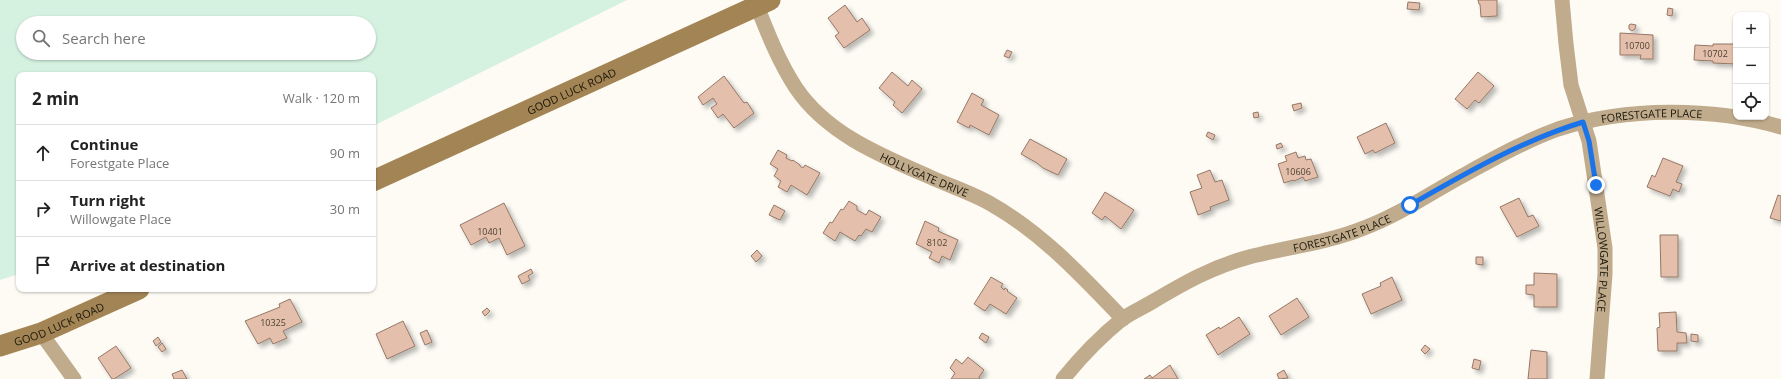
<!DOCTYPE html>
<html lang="en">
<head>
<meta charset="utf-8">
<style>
  body { margin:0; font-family:"Open Sans",sans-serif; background:#f6f6f6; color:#222 }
  .controls { position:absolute; right:12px; top:12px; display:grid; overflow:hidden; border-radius:8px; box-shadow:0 1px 3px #0004 }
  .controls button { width:36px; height:36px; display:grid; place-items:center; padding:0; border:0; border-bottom:1px solid #e0e0e0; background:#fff; color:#222; font:20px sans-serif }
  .stop { position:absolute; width:12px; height:12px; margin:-9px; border:3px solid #1a73e8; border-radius:50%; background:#fff }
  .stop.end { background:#1a73e8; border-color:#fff; box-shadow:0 1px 4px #0008 }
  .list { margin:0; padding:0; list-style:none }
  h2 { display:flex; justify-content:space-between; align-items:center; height:52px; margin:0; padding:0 16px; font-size:17px }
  h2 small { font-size:13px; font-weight:400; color:#767676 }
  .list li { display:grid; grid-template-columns:26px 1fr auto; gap:12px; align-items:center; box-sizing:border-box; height:56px; padding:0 16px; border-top:1px solid #e0e0e0 }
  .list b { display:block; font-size:15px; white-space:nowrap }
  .list p { margin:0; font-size:13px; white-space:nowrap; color:#767676 }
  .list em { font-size:13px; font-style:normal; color:#767676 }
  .icon { flex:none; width:22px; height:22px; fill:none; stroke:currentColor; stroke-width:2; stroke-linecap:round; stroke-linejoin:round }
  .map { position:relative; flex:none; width:1781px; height:379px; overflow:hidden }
  .search { position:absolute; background:#fff; box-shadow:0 1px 3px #0004; left:16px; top:16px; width:360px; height:44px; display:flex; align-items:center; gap:10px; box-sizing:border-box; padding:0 14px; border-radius:22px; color:#767676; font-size:15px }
  .panel { position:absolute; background:#fff; box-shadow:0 1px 3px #0004; left:16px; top:72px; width:360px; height:220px; border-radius:8px }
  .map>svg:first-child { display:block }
  .green { fill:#d5f2e1; fill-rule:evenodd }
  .building { fill:#e4c0ac; stroke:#957766; filter:url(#shadow) }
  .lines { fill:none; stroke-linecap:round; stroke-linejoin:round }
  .street { stroke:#c0ab8c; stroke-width:15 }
  .secondary { stroke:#a28455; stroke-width:21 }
  .route { stroke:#1a73e8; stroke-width:5 }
  .labels { text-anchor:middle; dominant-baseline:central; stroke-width:3.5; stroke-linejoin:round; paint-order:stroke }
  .number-label { font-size:9px; fill:#4e4133 }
  .street-label { font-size:11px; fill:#1c170b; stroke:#fff }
</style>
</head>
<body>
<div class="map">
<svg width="1781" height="379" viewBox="0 0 1781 379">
  <defs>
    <filter id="shadow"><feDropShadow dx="3.5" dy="3.5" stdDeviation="2" flood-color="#0004"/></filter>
  </defs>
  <rect width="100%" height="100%" fill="#fdfbf4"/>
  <path class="green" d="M0,0H627L373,126V75H19V274L0,280ZM23,23H369V53H23Z"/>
  <path class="building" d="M1478,0H1497V16L1481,17L1480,4H1479Z
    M1408,2L1420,3L1419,10L1407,9Z
    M845,5L857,22L862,18L870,30L844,48L835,36L839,33L828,18Z
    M1668,8L1673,9L1672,16L1667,15Z
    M1631,24L1636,25L1635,29L1632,31L1629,29V25Z
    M1620,33L1653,35V59H1640L1641,55H1620Z
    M1713,44H1736V64L1713,63V61L1694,60L1695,45L1713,46Z
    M1007,50L1012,52L1009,58L1004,56Z
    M892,72L908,86L912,80L922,89L902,113L893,105L895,102L879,88Z
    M1478,72L1494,86L1479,103L1475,100L1467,109L1455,99Z
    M724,76L744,103L747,102L754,113L734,128L723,114L718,118L711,108L717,104L713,98L703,105L698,97Z
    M972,93L984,100L981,105L999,115L989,135L970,125L969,128L957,122Z
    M1301,103L1302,108L1294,111L1292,105Z
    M1258,112L1259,117L1254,118L1253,113Z
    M1386,123L1395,143L1375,153L1373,150L1365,154L1357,137Z
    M1208,132L1215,135L1213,140L1206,136Z
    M1030,139L1067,159L1058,175L1043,168L1037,163L1021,154Z
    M1281,143L1283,147L1277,149L1276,145Z
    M778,150L787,155L786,158L792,161L793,160L800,165V166L803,168L805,165L820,173L807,195L791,185L787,192L778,187L781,181L774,176L778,169L770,164Z
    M1296,152L1298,158L1305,156L1306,160L1311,159L1318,177L1305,181L1303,177L1294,181L1293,180L1284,183L1278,164L1287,161L1285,156Z
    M1663,158L1683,166L1676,182L1682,184L1679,192L1673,189L1670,196L1647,187L1652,175L1655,177Z
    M1210,170L1215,182L1222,180L1229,200L1210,207L1211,210L1198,215L1190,192L1202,188L1197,175Z
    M1105,192L1134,210L1121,229L1105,216L1102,220L1092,213Z
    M1778,195L1781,196V221L1770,218Z
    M1519,198L1528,217L1533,215L1539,226L1517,237L1500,207Z
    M849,201L857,206V210L866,215L869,210L881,217L872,232L866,229L861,236L859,235L855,241L840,232L835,241L823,233L830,222L832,223L841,209L843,210Z
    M504,203L525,246L507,255L499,238L489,243L486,237L471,245L460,225Z
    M774,205L785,211L780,220L769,215Z
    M925,221L939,228L938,231L958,240L950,260L942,256L939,263L929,258L932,252L916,244Z
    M1660,235H1678V277H1661Z
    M757,250L762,256L756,262L751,256Z
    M1476,257H1483V265L1476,264Z
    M531,269L533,273L528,276L530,280L522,284L518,276Z
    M1534,273L1557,274V307H1534V295L1526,294V285H1534Z
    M991,277L1003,284L1001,287L1004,290L1005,288L1008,290L1007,291L1017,298L1006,314L990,304L985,311L974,304Z
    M1392,277L1402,300L1371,314L1362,294L1381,286L1380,283Z
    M1297,298L1309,317L1281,335L1269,316Z
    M290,299L302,322L283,331L287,338L273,344L270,338L258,344L245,321L280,307L279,304Z
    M487,308L490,311L485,316L482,312Z
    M1676,312L1677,332L1686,333L1687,343H1677V351H1658L1657,328L1660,327L1659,313Z
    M1239,317L1250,334L1218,355L1206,335L1219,327L1220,329Z
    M403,321L415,346L387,359L376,334Z
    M427,330L432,342L425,345L420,333Z
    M982,333L989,337L986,343L979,338Z
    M1691,334L1698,335V342L1691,341Z
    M158,337L161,342L156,346L153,341Z
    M162,343L166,349L162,352L158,347Z
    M1425,345L1430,349L1425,354L1421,350Z
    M116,346L131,368L114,379H112L98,358Z
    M1531,350L1547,352V379H1528Z
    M968,357L984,370L979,377L980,379H951L955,373L950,368L956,359L962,364Z
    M1474,359L1481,361L1479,370L1472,368Z
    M1170,365L1178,379H1144L1150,375L1152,378Z
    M182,370L187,379H174L172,374Z
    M1284,370L1288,378L1279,379L1277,374Z"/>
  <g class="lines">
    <g class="street">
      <path id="s1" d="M1562,0L1566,44L1571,85L1589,141L1605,248V274L1597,379"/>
      <path id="s2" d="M757,6C768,34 779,62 796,88C827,134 882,156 930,177C950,186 972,193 991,204C1042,233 1082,276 1123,319"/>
      <path d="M41,333L74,379"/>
      <path id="s3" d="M1063,379C1080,358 1100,337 1121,320C1130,313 1142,308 1152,302C1184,283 1212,267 1249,257C1287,247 1327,243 1364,228C1399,215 1429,194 1462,176C1493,159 1525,141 1558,129C1626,107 1712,107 1781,127"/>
    </g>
    <g class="secondary">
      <path id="s4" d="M373,181L770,0"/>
      <path id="s5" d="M0,346L41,333L139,289"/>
    </g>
  </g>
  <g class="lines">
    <path class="route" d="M1410,205C1466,173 1521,141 1583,122L1589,141L1596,185"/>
  </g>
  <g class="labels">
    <g class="number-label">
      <text x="1637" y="45">10700</text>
      <text x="1715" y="53">10702</text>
      <text x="1298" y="171">10606</text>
      <text x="490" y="231">10401</text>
      <text x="937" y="242">8102</text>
      <text x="273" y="322">10325</text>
    </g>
    <g class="street-label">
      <text stroke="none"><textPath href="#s4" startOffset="218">GOOD LUCK ROAD</textPath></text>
      <text stroke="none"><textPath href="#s3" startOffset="658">FORESTGATE PLACE</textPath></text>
      <text stroke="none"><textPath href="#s2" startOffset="248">HOLLYGATE DRIVE</textPath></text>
      <text stroke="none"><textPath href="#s3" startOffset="322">FORESTGATE PLACE</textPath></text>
      <text stroke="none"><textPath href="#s1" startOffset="264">WILLOWGATE PLACE</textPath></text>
      <text stroke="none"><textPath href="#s5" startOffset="63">GOOD LUCK ROAD</textPath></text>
    </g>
  </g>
</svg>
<div class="controls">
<button>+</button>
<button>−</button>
<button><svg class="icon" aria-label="locate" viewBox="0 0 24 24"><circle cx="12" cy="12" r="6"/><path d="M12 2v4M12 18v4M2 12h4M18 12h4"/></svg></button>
</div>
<div class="stop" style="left:1410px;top:205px"></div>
<div class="stop end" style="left:1596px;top:185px"></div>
<div class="search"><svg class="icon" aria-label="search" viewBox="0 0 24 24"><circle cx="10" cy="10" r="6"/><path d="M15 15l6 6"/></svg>Search here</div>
<section class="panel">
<h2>2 min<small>Walk · 120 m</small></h2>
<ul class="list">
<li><svg class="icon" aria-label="ahead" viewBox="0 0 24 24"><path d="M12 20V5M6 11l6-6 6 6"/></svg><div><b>Continue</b><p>Forestgate Place</p></div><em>90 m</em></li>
<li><svg class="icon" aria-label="right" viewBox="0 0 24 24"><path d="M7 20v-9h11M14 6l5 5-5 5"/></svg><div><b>Turn right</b><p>Willowgate Place</p></div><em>30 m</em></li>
<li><svg class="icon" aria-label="arrive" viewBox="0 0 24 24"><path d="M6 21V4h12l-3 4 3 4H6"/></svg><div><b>Arrive at destination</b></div></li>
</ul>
</section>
</div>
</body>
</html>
